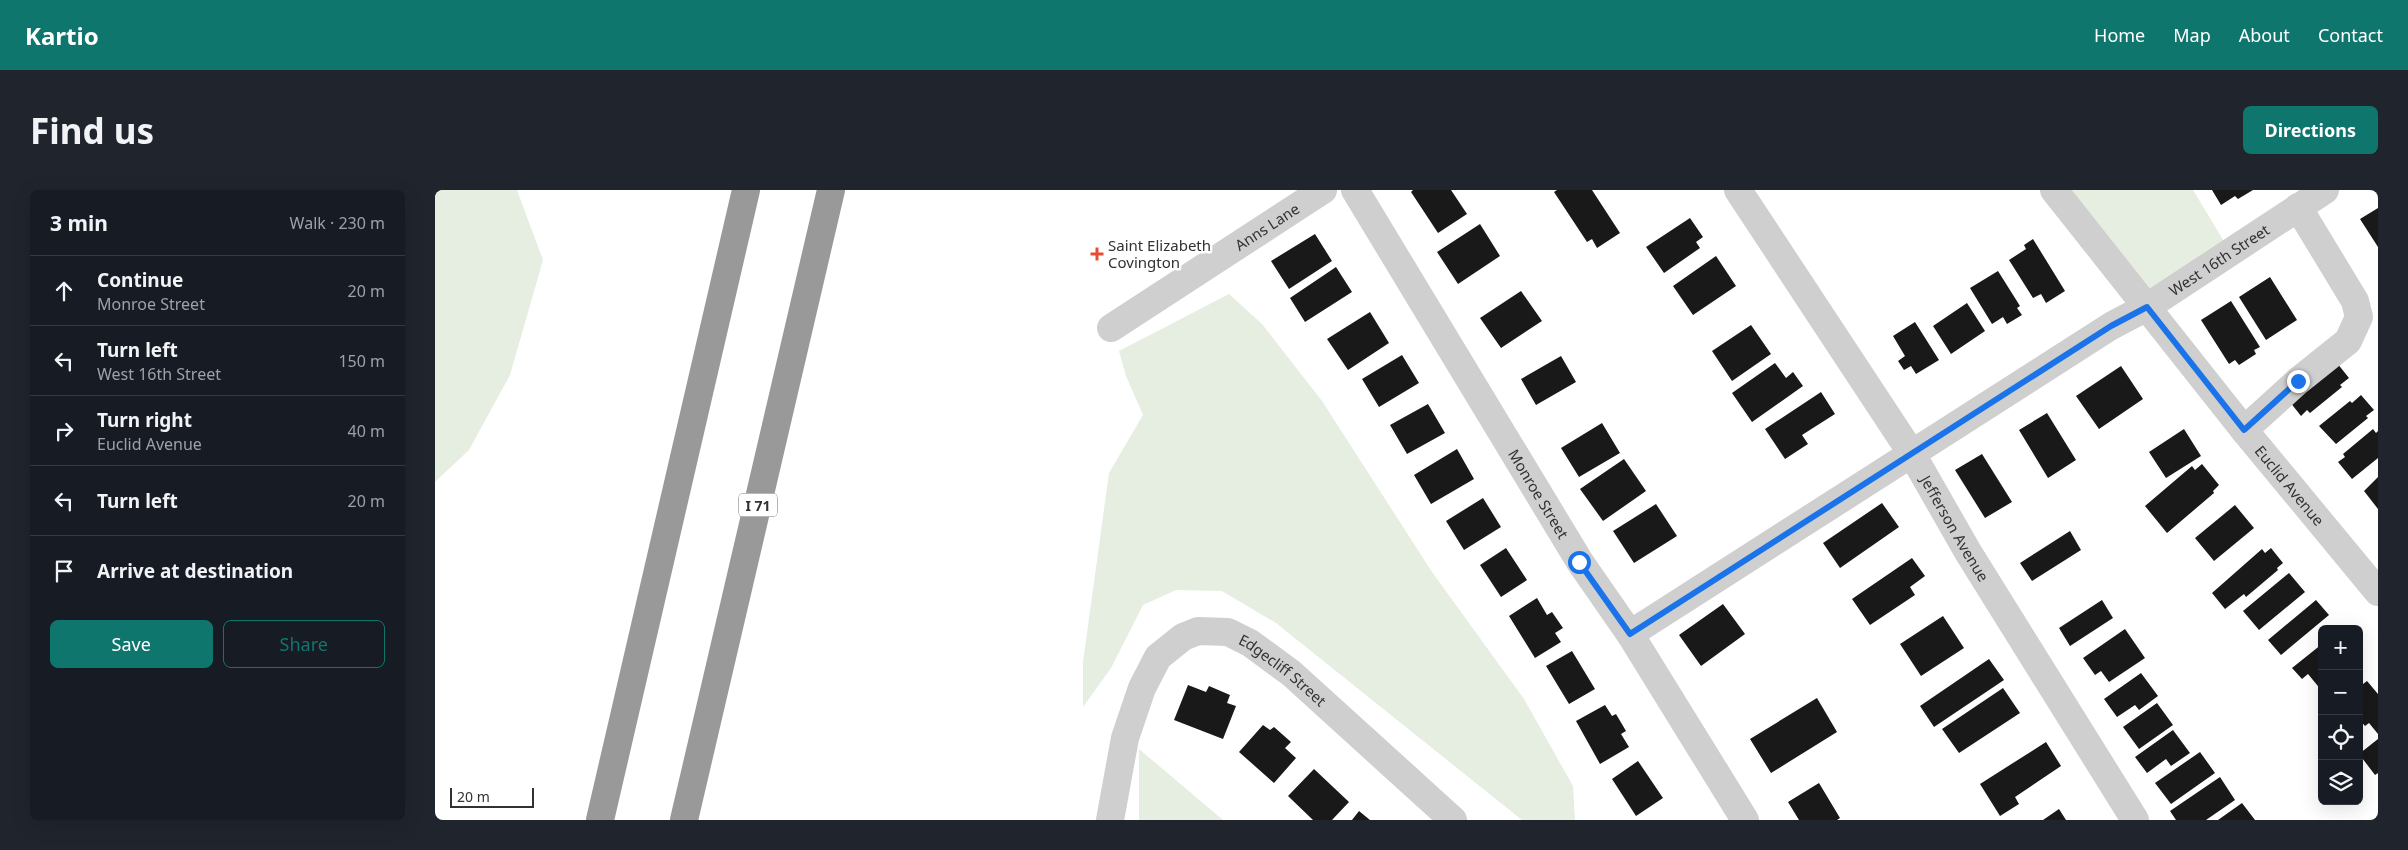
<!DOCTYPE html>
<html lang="en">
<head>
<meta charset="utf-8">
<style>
  body { margin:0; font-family:"Noto Sans",sans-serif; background:#20242c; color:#f1f3f6 }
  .controls { position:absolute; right:15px; bottom:15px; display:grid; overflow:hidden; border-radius:8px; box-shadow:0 5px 20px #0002 }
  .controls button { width:45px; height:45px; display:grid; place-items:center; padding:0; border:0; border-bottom:1px solid #363941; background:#171b24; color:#f1f3f6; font:25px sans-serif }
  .scale { position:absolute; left:15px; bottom:12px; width:84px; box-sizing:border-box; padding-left:5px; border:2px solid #323232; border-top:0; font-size:14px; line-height:18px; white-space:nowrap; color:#323232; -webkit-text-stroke:4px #fff; paint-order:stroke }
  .stop { position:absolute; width:15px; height:15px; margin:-11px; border:4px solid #1a73e8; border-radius:50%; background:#fff }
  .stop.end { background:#1a73e8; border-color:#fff; box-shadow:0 1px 5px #0008 }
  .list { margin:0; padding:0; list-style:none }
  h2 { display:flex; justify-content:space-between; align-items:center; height:65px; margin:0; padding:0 20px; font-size:21px }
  h2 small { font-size:16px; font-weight:400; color:#9ea1a6 }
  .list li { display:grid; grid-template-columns:32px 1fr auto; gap:15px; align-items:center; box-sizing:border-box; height:70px; padding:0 20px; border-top:1px solid #363941 }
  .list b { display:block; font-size:19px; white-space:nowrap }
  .list p { margin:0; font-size:16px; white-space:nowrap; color:#9ea1a6 }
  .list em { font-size:16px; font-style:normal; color:#9ea1a6 }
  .actions { display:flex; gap:10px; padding:15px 20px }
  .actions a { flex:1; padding:11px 0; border:1px solid #0f766e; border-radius:8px; text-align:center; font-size:18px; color:#0f766e }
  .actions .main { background:#0f766e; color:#fff }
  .icon { flex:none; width:28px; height:28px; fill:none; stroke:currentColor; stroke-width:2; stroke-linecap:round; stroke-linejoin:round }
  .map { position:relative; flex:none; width:1943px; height:630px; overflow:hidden; border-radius:8px }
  header { display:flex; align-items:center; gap:30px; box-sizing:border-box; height:70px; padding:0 25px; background:#0f766e; color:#fff }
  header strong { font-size:24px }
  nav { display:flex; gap:28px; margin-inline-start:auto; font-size:18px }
  .intro { display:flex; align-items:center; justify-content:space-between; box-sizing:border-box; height:120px; padding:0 30px }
  h1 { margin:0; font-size:35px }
  .button { padding:12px 22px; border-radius:8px; background:#0f766e; color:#fff; font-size:18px; font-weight:700 }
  main { display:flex; gap:30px; padding:0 30px }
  aside { flex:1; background:#171b24; border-radius:8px; box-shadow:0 5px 20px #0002 }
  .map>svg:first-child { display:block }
  .green { fill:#e5eee1 }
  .building { fill:#191919 }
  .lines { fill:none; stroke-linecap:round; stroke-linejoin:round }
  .minor { stroke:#cfcfcf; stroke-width:28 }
  .highway { stroke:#999; stroke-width:28 }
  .route { stroke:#1a73e8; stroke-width:6 }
  .poi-dot { fill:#e54d38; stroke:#fff; stroke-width:2 }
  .labels { text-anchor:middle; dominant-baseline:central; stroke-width:5; stroke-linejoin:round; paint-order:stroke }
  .shield { fill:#fff; stroke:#707070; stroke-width:1 }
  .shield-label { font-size:14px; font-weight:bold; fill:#323232 }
  .street-label { font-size:15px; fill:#323232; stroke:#fff }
  .poi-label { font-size:15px; fill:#323232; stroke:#fff; text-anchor:start }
</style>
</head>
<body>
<header>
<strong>Kartio</strong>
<nav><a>Home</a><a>Map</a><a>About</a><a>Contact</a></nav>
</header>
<div class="intro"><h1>Find us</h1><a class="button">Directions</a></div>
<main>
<aside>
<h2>3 min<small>Walk · 230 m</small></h2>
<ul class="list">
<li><svg class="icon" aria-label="ahead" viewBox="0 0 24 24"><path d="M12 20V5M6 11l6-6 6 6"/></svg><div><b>Continue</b><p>Monroe Street</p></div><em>20 m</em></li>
<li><svg class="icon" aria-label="left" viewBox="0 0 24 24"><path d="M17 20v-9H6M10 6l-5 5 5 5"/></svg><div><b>Turn left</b><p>West 16th Street</p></div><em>150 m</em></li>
<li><svg class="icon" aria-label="right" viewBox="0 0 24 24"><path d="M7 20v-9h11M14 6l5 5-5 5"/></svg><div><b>Turn right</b><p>Euclid Avenue</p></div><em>40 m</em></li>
<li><svg class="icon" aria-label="left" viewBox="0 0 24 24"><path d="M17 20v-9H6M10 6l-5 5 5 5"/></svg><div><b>Turn left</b></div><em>20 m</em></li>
<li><svg class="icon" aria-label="arrive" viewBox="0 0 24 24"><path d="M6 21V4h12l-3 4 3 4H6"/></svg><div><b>Arrive at destination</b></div></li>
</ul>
<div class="actions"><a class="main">Save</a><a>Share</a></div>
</aside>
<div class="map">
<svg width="1943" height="630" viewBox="0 0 1943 630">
  <rect width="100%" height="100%" fill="#fff"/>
  <path class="green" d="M0,0H82L108,70L75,185L34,260L0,292Z
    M1619,0H1758L1796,63L1712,117Z
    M794,104L827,134L887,211L997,382L1089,509L1138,596L1140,630H1087L841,433L787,401L741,400L708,415L676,478L648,517V472L674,283L708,225L691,186L684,161Z
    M704,559L788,630H704Z"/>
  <path class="building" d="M978,0H1016L1032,24L1003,43L976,2Z
    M1122,0H1157L1185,43L1162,58L1157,49L1152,52L1119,2Z
    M1777,0H1818L1803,9L1800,6L1786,15Z
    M1943,18V57L1925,29Z
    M1255,28L1268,47L1261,52L1265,58L1229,83L1211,57Z
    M1045,34L1065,66L1023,94L1002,62Z
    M880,44L897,71L854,99L836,71Z
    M1598,49L1630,101L1611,113L1606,104L1598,108L1574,70L1591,59L1589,55Z
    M1281,66L1301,96L1258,125L1238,96Z
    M901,77L917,102L870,132L855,108Z
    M1563,81L1585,116L1582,118L1587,125L1572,134L1568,127L1557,134L1535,98Z
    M1835,87L1862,130L1831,150L1804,107Z
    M1086,101L1107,131L1066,158L1045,128Z
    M1796,111L1825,157L1819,160L1821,164L1804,175L1800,170L1794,174L1766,130Z
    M1532,113L1550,141L1516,164L1498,136Z
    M935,122L954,153L913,180L892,149Z
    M1480,132L1504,170L1481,184L1476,176L1469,180L1463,171L1470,166L1458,146Z
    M1316,135L1336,164L1297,191L1277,161Z
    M967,165L984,193L944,217L927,189Z
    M1126,166L1141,192L1101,215L1086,189Z
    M1340,173L1351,188L1358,182L1368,196L1317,232L1297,203Z
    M1902,173L1914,188L1905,195L1907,197L1875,223L1872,220L1866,226L1855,212Z
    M1686,176L1708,209L1664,239L1641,206Z
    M1386,202L1400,224L1367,245L1373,254L1350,269L1330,239Z
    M1926,205L1939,220L1931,226L1933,228L1901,254L1884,236L1915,211L1917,213Z
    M993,214L1010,243L972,264L955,235Z
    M1612,223L1641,270L1613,288L1584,240Z
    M1167,233L1185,263L1144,287L1126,258Z
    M1749,239L1766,266L1731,288L1714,262Z
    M1938,239L1941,243L1943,241V268L1917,289L1903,272L1910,267L1908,264Z
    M1022,259L1039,289L996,314L979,285Z
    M1547,264L1577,312L1550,328L1520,280Z
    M1189,269L1211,301L1168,331L1145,299Z
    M1767,274L1784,295L1778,301L1779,303L1732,343L1710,316L1757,276L1760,280Z
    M1943,287V319L1929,301Z
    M1048,308L1066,337L1029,360L1011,331Z
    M1447,313L1464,337L1405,378L1388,353Z
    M1221,314L1242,346L1199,373L1178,341Z
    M1800,315L1819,338L1779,371L1760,348Z
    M1635,341L1646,360L1597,391L1585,373Z
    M1071,358L1092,390L1066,407L1045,375Z
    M1836,358L1848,373L1842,378L1843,380L1811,407L1809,404L1790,419L1777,403L1827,359L1830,363Z
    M1477,368L1490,386L1475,397L1480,405L1435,435L1417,409Z
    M1854,383L1870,402L1824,440L1808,421Z
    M1102,408L1112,425L1117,422L1128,438L1120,443L1126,452L1100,468L1074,426Z
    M1667,410L1678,428L1635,456L1624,438Z
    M1881,410L1894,425L1846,465L1833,450Z
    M1288,414L1310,444L1266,476L1244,445Z
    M1508,426L1529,458L1486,486L1465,454Z
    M1690,439L1710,468L1674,492L1666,481L1660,485L1648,468Z
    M1887,454V501L1873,484L1867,489L1857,478Z
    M1137,461L1160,499L1134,514L1111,476Z
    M1554,469L1569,490L1499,537L1485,516Z
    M1706,483L1723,506L1704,520L1700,515L1682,527L1669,509Z
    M1932,491L1943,504V544L1934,533L1930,536L1924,529V497Z
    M753,495L771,502L774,496L795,505L792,513L801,516L788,549L739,530Z
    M1568,498L1585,523L1524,563L1507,539Z
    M1382,508L1402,542L1336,583L1315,549Z
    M1722,513L1738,535L1704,559L1688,537Z
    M1170,515L1177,526L1181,524L1191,541L1186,544L1194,557L1165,574L1141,531Z
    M828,535L835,540L839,537L856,552L850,558L861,568L839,593L804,562Z
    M1738,540L1755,563L1736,576L1731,569L1712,583L1700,567Z
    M1943,549V583L1940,585L1924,564Z
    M1611,552L1626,576L1580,607L1584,614L1565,626L1545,594Z
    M1765,562L1780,583L1736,614L1720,593Z
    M1203,571L1228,608L1201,626L1177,589Z
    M879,579L914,612L897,630H878L853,606Z
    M1785,587L1800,610L1771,630H1741L1735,621Z
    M1384,593L1405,628L1402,630H1364L1353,612Z
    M1807,613L1820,630H1783Z
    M1624,619L1631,630H1608Z
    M924,621L935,630H917Z"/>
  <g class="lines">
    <g class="minor">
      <path id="s1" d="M920,0L1145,372L1195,444L1310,630"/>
      <path id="s2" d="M1303,0L1477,264L1533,362L1700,630"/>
      <path id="s3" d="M1619,0L1809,240L1943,402"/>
      <path id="s4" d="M676,138L888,0"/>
      <path d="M1809,240L1863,191L1913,151L1924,127L1920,111L1863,17"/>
      <path id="s5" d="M1195,444L1676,136L1712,117L1890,0"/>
      <path id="s6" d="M675,630L690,548L707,498L723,467L748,447L763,441L793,442L815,453L856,483L1018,630"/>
    </g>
    <path class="highway" d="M165,630L311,0
      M249,630L396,0"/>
  </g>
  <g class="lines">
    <path class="route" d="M1144,372L1195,444L1676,136L1712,117L1809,240L1863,191"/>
  </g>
  <path class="poi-dot" d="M659.5 56.5h5v5h5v5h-5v5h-5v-5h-5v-5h5z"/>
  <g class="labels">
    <rect class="shield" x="304" y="303.5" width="38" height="23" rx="4"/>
    <g class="shield-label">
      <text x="323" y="315">I 71</text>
    </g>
    <g class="street-label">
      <text stroke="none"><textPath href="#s4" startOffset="186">Anns Lane</textPath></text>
      <text stroke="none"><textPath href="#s5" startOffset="698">West 16th Street</textPath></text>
      <text stroke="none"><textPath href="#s3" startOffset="378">Euclid Avenue</textPath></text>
      <text stroke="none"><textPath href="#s1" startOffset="355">Monroe Street</textPath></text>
      <text stroke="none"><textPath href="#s2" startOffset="402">Jefferson Avenue</textPath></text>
      <text stroke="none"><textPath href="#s6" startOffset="316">Edgecliff Street</textPath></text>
    </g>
    <g class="poi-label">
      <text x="673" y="55">Saint Elizabeth<tspan x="673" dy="17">Covington</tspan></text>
    </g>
  </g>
</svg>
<div class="controls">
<button>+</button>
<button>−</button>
<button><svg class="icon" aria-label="locate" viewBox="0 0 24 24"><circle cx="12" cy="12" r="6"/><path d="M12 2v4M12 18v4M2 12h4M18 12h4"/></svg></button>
<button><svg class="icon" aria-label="layers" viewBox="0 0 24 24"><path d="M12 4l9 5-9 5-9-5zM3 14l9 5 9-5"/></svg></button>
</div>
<div class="scale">20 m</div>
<div class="stop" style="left:1144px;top:372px"></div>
<div class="stop end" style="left:1863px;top:191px"></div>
</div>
</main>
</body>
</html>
